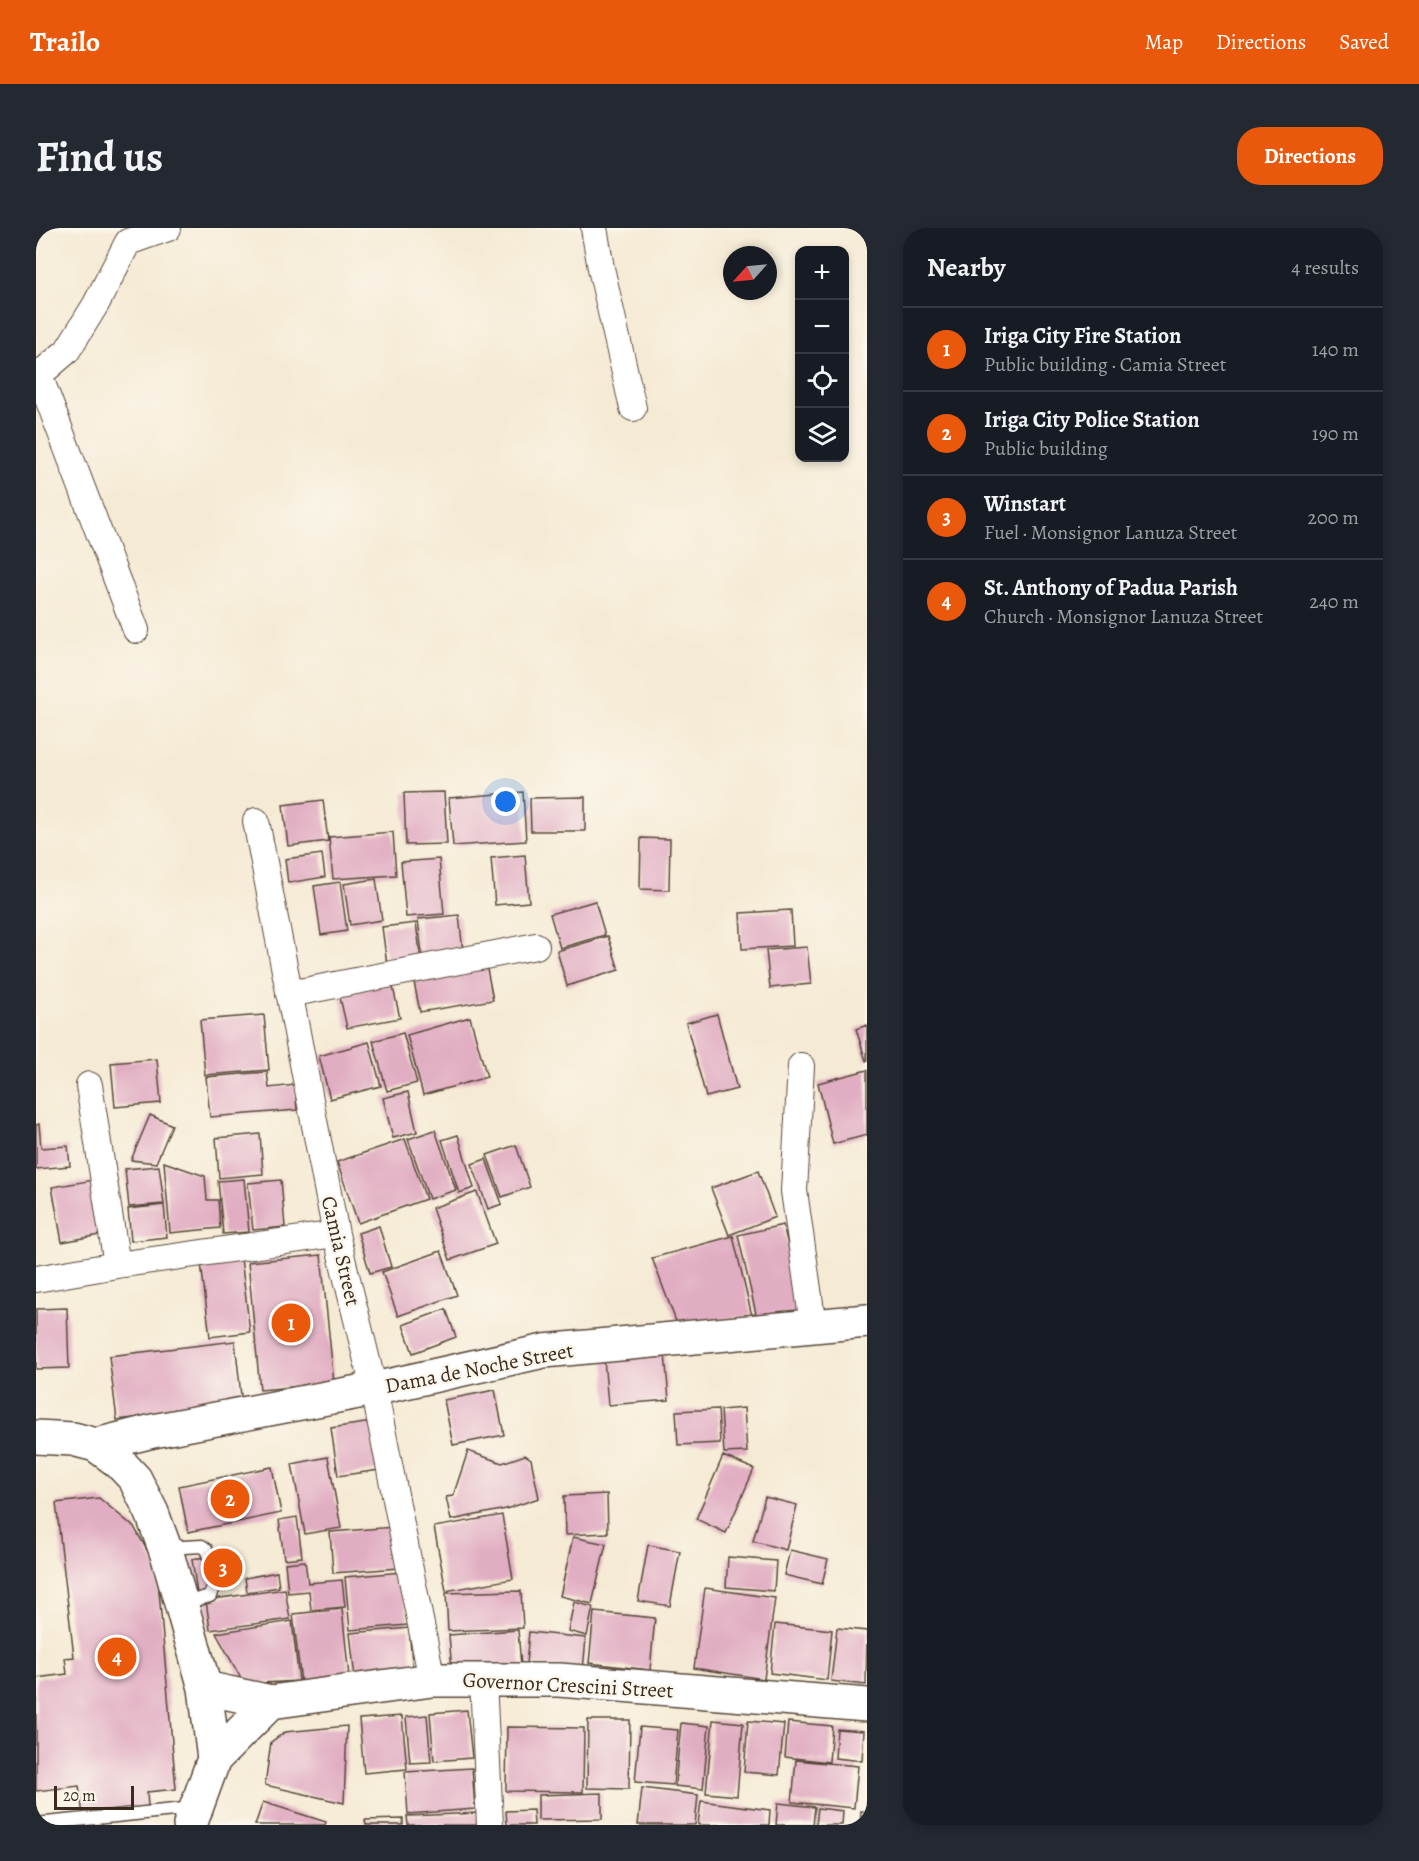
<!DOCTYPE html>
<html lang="en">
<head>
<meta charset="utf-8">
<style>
  body { margin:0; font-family:Alegreya,serif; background:#242831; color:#f1f3f6 }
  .controls { position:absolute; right:18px; top:18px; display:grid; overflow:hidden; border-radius:12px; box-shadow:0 3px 9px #0003 }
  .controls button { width:54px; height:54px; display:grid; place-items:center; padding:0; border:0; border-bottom:2px solid #363941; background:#171b24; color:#f1f3f6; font:30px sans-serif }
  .compass { position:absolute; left:687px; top:18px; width:54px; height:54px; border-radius:50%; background:#171b24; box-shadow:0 3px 9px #0003; rotate:243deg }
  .scale { position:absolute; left:18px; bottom:15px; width:80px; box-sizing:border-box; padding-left:6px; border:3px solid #3b2a1e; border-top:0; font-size:16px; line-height:21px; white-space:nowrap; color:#3b2a1e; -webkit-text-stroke:4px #fbf7ec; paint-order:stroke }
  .you { position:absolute; left:470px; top:574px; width:21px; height:21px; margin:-15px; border:4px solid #fff; border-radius:50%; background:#1a73e8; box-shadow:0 0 0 9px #1a73e833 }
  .badge { display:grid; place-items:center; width:39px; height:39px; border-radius:50%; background:#ea580c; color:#fff; font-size:20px; font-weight:700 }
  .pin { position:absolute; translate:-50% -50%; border:3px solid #fff; box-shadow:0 2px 6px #0006 }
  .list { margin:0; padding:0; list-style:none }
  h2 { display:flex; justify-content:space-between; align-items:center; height:78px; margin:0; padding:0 24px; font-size:26px }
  h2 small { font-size:20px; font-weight:400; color:#9ea1a6 }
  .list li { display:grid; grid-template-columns:39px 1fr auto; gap:18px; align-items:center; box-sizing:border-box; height:84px; padding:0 24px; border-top:2px solid #363941 }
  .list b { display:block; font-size:22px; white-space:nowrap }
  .list p { margin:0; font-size:20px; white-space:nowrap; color:#9ea1a6 }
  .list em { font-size:20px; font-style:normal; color:#9ea1a6 }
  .icon { flex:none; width:33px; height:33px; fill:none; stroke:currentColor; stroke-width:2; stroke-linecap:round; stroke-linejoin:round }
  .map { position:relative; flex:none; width:831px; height:1597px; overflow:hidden; border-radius:24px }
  header { display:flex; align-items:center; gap:36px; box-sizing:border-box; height:84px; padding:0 30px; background:#ea580c; color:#fff }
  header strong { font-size:28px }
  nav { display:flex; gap:33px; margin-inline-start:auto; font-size:21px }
  .intro { display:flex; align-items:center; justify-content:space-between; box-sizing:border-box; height:144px; padding:0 36px }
  h1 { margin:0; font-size:42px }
  .button { padding:15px 27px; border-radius:24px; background:#ea580c; color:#fff; font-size:21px; font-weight:700 }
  main { display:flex; gap:36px; padding:0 36px }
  aside { flex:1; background:#171b24; border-radius:24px; box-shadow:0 3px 9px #0003 }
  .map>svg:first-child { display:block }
  .building { fill:#e1adc2 }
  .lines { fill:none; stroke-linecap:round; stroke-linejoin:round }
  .lane-casing { stroke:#574739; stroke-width:15 }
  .street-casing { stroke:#574739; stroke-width:28 }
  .primary-casing { stroke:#574739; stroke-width:36 }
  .lane { stroke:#fff; stroke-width:12 }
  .street { stroke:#fff; stroke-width:26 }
  .primary { stroke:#fff; stroke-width:33 }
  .labels { text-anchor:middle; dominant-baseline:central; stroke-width:5; stroke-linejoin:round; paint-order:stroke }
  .street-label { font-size:21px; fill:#3b2a1e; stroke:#fbf7ec }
</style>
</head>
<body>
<header>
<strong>Trailo</strong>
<nav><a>Map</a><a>Directions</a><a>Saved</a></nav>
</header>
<div class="intro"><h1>Find us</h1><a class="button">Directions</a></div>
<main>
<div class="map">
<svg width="831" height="1597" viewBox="0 0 831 1597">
  <rect width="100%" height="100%" fill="#fbf7ec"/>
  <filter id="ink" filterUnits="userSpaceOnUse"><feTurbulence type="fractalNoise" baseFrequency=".0167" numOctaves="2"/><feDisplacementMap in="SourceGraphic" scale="12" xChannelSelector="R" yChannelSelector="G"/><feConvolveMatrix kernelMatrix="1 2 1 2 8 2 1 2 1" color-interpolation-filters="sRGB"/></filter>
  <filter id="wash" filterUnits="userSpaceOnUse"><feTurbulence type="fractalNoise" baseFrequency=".008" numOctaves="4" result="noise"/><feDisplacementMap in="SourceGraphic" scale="24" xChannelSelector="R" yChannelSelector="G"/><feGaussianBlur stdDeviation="1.35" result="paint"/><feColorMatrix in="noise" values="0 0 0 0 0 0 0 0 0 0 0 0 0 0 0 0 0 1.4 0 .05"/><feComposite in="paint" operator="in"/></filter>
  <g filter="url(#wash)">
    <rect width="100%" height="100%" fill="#f5ead4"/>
    <g id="blocks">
      <path class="building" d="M408,564L411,616L370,617L368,565Z
        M487,564L490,613L417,618L413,570Z
        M549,569V603H495L494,570Z
        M287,572L292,613L252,618L247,577Z
        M357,604L360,647L297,651L293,609Z
        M605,610L634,611L633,662L604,661Z
        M286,626L289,649L252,655L249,631Z
        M489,627L493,674L459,677L455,630Z
        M403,631L408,686L370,689L365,634Z
        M340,651L346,692L314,697L308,656Z
        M304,654L311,703L285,707L278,658Z
        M559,673L569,707L524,720L514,686Z
        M755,682L757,718L706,721L704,685Z
        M423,687L427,724L386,727L382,691Z
        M380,695L385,733L351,737L346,699Z
        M572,708L583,742L531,758L521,723Z
        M771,719L775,756L734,760L730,722Z
        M450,736L457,772L384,784L377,749Z
        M356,755L364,790L311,800L303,765Z
        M681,786L701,861L670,869L650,795Z
        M228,787L233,842L169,847L164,792Z
        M434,789L451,849L387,867L371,807Z
        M831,797V833H830L820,801Z
        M367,805L381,855L351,863L337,813Z
        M333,814L345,858L294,871L283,828Z
        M121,831L125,875L79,879L75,835Z
        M831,842V907L797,916L782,855Z
        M231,844L233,860L259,857L261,882L174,889L170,849Z
        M372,864L381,904L357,910L347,870Z
        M114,887L136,897L120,935L95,932Z
        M3,896L5,920L32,918L34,938L0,941V897Z
        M399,902L420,962L393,971L372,911Z
        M224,906L227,946L183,950L180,910Z
        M422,907L438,960L423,965L406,912Z
        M369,911L390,971L322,995L301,934Z
        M480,917L494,959L466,969L451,927Z
        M450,931L466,976L452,981L436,936Z
        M128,934L169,948L171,972H182L184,1000L134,1005Z
        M123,938L128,976L93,979L89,941Z
        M722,943L739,989L693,1007L675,960Z
        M64,951L74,1005L26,1014L16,959Z
        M208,951L213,1004L187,1006L182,953Z
        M245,952L249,999L217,1002L212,955Z
        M441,964L460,1016L414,1032L396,980Z
        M128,977L131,1009L95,1013L92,981Z
        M747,997L769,1084L721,1090L702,1007Z
        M343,998L355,1039L334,1045L322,1005Z
        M697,1008L716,1088L641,1096L616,1030Z
        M405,1023L421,1067L362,1088L346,1044Z
        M285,1027L298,1155L224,1162L212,1034Z
        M205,1030L214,1104L174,1109L165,1035Z
        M31,1080L33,1140L0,1141V1081Z
        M410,1081L420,1109L377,1125L367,1097Z
        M199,1113L206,1177L81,1192L73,1128Z
        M629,1126L633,1172L572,1177L568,1131Z
        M459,1162L468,1207L417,1217L408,1172Z
        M708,1180L711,1224L688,1225L685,1182Z
        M682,1181L684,1215L642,1217L640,1183Z
        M336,1194L343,1242L302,1248L295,1200Z
        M432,1223L466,1235L489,1227L495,1231L503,1270L470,1281L415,1292L410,1269L417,1268Z
        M687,1228L718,1241L690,1305L660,1291Z
        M292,1229L305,1300L269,1306L256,1236Z
        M236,1239L245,1285L152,1304L143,1258Z
        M571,1266L572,1305L529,1307L528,1268Z
        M729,1269L761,1277L750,1322L717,1313Z
        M63,1270L98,1299L121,1340L140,1561L111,1564L112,1579L47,1587L43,1558L0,1563V1450L31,1446L29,1430L38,1429L20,1275Z
        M466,1287L477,1351L410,1363L398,1299Z
        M261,1289L266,1329L248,1331L243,1292Z
        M359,1299L363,1340L297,1345L294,1304Z
        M537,1309L570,1316L556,1376L524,1368Z
        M612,1317L644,1323L634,1378L602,1373Z
        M754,1322L792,1331L786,1356L748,1347Z
        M184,1327L189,1360L161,1365L156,1331Z
        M692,1329L740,1333L738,1363L690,1359Z
        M269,1333L272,1355L306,1352L309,1379L275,1382L273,1363L252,1365L249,1335Z
        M241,1344L243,1359L211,1364L209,1350Z
        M367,1344L372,1397L314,1402L309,1349Z
        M669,1360L739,1370L728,1451L658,1440Z
        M249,1361L254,1391L174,1402L170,1372Z
        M485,1363L487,1400L412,1403L410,1365Z
        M538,1374L557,1379L551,1408L532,1403Z
        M306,1381L313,1449L265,1454L257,1386Z
        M558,1384L619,1390L614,1442L553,1435Z
        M256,1393L263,1453L208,1456L180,1405Z
        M739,1396L796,1402L791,1452L734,1445Z
        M373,1400L377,1446L319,1451L314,1405Z
        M801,1400L831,1403L830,1457L795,1453Z
        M482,1402L485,1438L416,1443L413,1407Z
        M493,1404L550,1410L547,1442L490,1436Z
        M431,1482L436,1530L398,1533L394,1485Z
        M391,1487L395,1534L374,1535L370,1489Z
        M366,1488L371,1541L328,1545L323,1491Z
        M552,1492H594L593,1561L551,1560Z
        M677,1492L707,1495L701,1568L670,1565Z
        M712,1493L748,1496L743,1547L708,1544Z
        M752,1494L796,1498L793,1534L749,1529Z
        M645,1495L673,1498L667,1561L639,1558Z
        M311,1498L308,1575L229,1557L235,1514L249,1504Z
        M471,1499L548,1500L547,1564L470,1563Z
        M604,1499L642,1502L637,1557L599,1554Z
        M801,1501L828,1503L826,1533L799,1530Z
        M760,1532L822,1538L818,1580L756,1574Z
        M436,1540L439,1581L372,1586L369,1544Z
        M606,1560L662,1567L659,1597H602Z
        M566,1565V1591L502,1592V1567Z
        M665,1573L734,1582L733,1597H662Z
        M227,1574L290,1594L289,1597H219Z
        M742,1575L779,1579L777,1597H740Z
        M782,1580L807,1583L806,1597H780Z
        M497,1582L498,1597H471L470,1583Z
        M825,1583L831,1584V1597H824Z
        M443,1585L444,1597H372L371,1588Z
        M367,1591V1597H330L329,1592Z"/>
    </g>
  </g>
  <g filter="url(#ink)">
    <use href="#blocks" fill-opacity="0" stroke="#574739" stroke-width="1.5"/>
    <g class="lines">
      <defs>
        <path id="lane" d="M129,1320L166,1318L170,1321L173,1329
          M145,1376L174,1368L176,1362
          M0,1596L158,1580"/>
        <path id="street" d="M558,0L565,40L597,180
          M3,147L100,402
          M0,148L3,147L31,123L60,76L92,14L132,0
          M220,593L300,1006L338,1161L396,1452
          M253,766L500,718
          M765,838L758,963L777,1097
          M53,857L81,1037
          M0,1051L81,1037L300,1006
          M447,1452L454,1597"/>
        <path id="primary" d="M0,1209L37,1211L60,1217L83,1234L99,1251L116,1285L132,1329L169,1460L178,1531L154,1597
          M60,1217L117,1203L338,1161L508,1123L831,1093
          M169,1460L235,1474
          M178,1531L235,1474L396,1452H523L831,1477"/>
      </defs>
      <use href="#lane" class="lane-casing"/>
      <use href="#street" class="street-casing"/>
      <use href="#primary" class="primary-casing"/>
      <use href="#lane" class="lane"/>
      <use href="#street" class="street"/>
      <use href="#primary" class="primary"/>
    </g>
  </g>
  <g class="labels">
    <g class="street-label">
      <text transform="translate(305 1023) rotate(77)">Camia Street</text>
      <text transform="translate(443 1140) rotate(-11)">Dama de Noche Street</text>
      <text transform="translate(532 1457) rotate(3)">Governor Crescini Street</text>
    </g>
  </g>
</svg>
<div class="controls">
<button>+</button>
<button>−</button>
<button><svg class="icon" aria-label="locate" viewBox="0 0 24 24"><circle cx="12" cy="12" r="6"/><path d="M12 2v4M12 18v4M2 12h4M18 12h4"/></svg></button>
<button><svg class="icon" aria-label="layers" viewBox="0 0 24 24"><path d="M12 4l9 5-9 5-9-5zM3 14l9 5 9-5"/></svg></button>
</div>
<svg class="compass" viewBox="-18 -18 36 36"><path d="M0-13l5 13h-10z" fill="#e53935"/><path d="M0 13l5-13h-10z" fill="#9ea1a6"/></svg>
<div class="scale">20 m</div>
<div class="you"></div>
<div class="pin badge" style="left:255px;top:1095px">1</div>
<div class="pin badge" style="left:194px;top:1271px">2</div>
<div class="pin badge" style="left:187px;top:1340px">3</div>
<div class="pin badge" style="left:81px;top:1429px">4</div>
</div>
<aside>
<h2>Nearby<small>4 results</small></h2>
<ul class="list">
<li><span class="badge">1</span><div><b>Iriga City Fire Station</b><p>Public building · Camia Street</p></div><em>140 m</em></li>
<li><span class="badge">2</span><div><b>Iriga City Police Station</b><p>Public building</p></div><em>190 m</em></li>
<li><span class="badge">3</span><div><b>Winstart</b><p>Fuel · Monsignor Lanuza Street</p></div><em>200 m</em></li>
<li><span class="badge">4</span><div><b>St. Anthony of Padua Parish</b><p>Church · Monsignor Lanuza Street</p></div><em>240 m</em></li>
</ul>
</aside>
</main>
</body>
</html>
